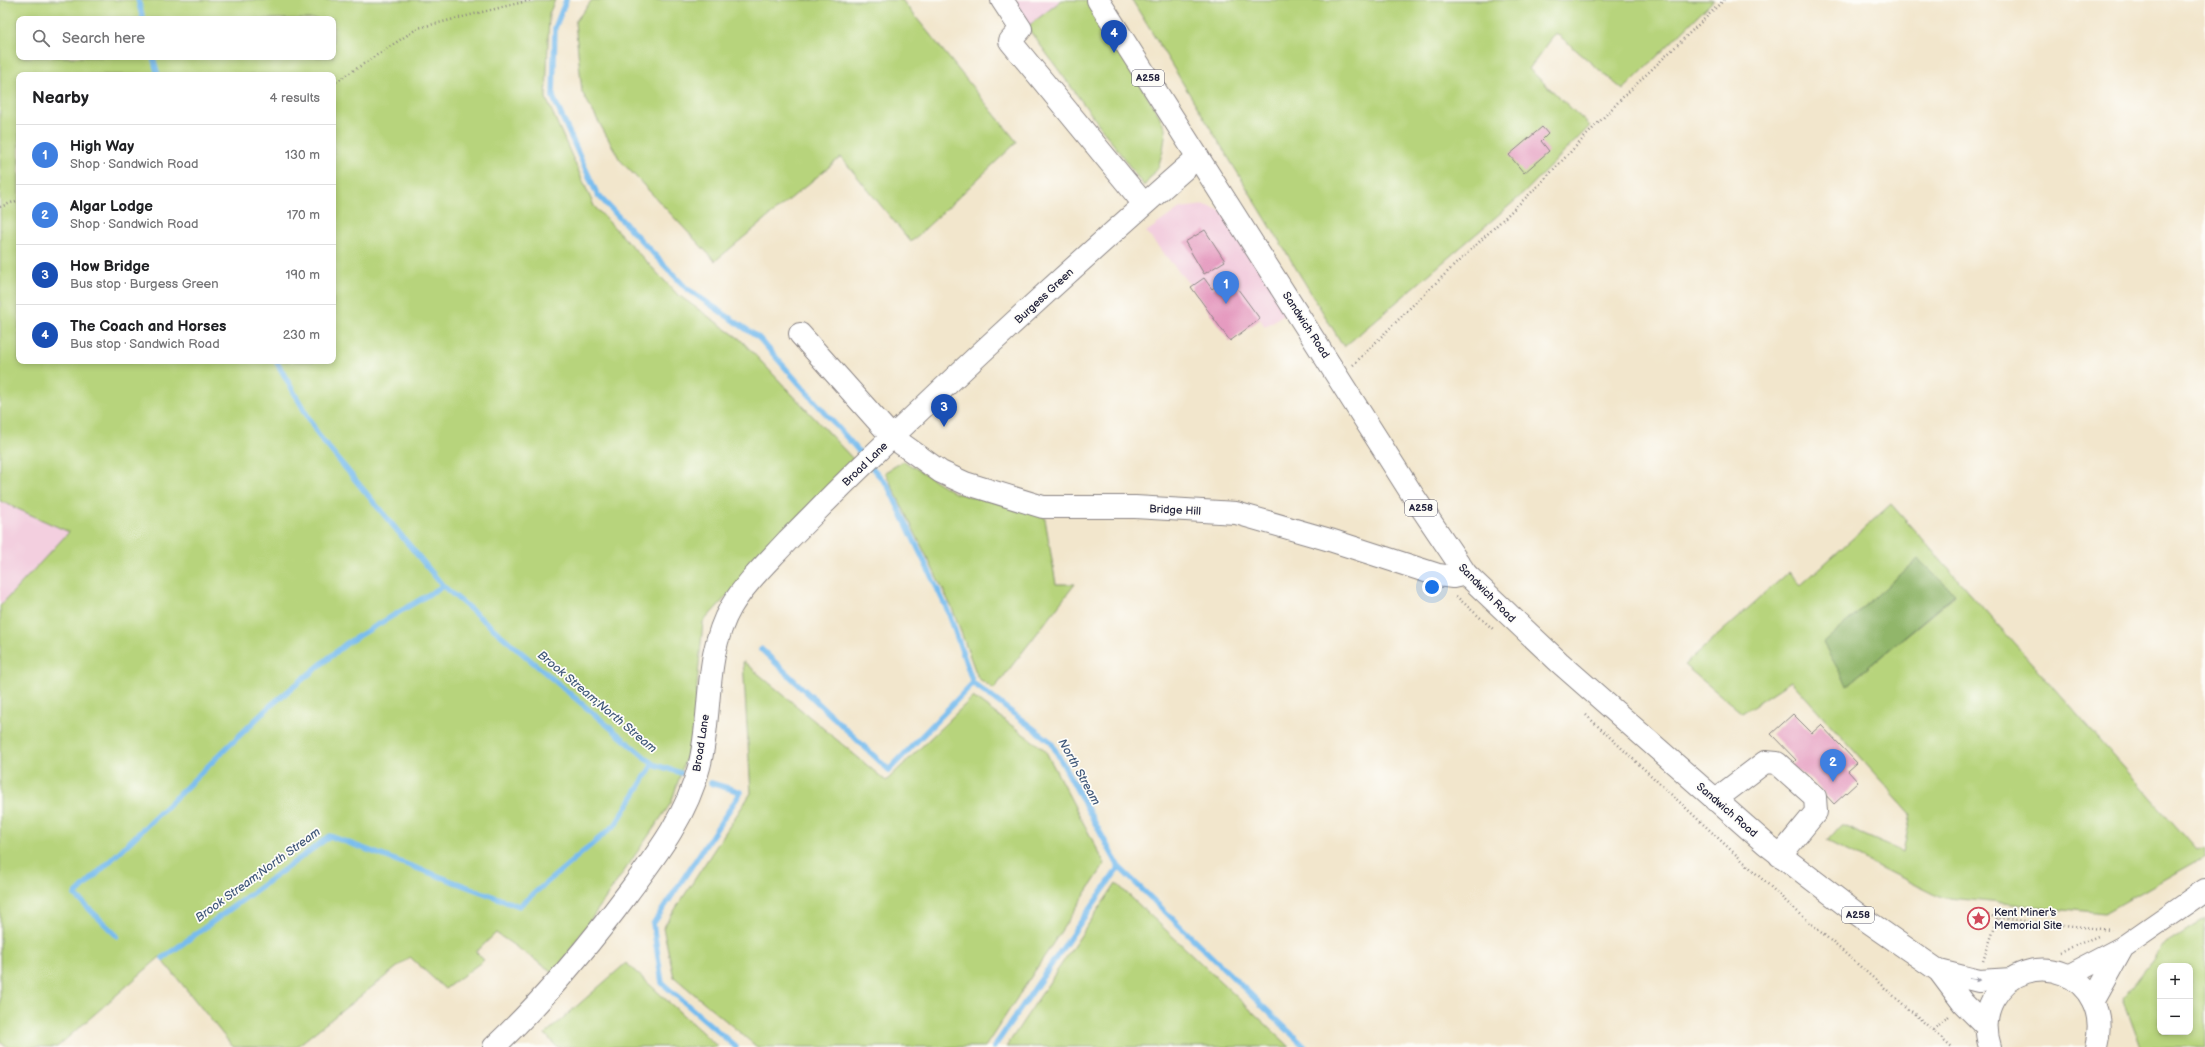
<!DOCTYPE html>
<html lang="en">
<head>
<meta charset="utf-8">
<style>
  body { margin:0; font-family:"Balsamiq Sans",sans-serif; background:#f6f6f6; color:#202124 }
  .controls { position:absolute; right:12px; bottom:12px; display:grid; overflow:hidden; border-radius:8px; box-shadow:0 2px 6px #0003 }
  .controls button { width:36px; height:36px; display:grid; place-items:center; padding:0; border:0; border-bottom:1px solid #e0e0e0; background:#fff; color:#202124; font:20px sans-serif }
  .you { position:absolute; left:1432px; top:587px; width:14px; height:14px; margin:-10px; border:3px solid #fff; border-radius:50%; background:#1a73e8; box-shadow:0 0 0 6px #1a73e833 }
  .badge { display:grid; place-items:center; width:26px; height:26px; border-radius:50%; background:#ea580c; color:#fff; font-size:13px; font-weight:700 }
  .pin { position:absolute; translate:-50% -33px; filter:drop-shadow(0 1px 2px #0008) }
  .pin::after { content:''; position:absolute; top:21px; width:14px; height:12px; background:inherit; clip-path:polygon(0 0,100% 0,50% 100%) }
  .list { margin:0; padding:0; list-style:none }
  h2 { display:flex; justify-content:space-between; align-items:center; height:52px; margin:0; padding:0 16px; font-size:17px }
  h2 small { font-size:13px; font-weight:400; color:#757577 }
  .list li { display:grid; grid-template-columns:26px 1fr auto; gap:12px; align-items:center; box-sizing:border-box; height:60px; padding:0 16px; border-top:1px solid #e0e0e0 }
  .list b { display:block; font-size:15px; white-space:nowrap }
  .list p { margin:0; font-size:13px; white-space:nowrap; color:#757577 }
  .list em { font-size:13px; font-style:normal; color:#757577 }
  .icon { flex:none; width:22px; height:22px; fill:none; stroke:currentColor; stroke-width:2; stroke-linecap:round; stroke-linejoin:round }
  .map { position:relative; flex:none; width:2205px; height:1047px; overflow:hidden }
  .search { position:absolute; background:#fff; box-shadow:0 2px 6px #0003; left:16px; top:16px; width:320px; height:44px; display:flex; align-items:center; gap:10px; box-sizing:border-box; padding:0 14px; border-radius:8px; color:#757577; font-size:15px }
  .panel { position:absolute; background:#fff; box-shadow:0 2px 6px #0003; left:16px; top:72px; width:320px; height:292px; border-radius:8px }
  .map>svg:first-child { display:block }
  .built { fill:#f3cfdf }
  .green { fill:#b7d47b; stroke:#6c7b5b; fill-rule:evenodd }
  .forest { fill:#91b66b; stroke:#5a6c53 }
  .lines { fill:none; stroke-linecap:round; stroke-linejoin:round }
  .stream { stroke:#77bcee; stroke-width:5.5 }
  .building { fill:#e59bc0 }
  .minor-casing { stroke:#8a8484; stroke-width:24 }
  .major-casing { stroke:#8a8484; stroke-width:24 }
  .path { stroke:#8a8484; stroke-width:2.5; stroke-dasharray:1 3; stroke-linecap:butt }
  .minor { stroke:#fff; stroke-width:22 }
  .major { stroke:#fff; stroke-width:22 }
  .oneway { fill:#9c9ca7 }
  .labels { text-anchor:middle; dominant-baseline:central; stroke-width:3.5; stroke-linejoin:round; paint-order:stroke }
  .shield { fill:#fdfcf7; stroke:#646373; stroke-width:1 }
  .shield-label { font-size:10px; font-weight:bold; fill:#22223b }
  .street-label { font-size:11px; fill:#22223b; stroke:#fdfcf7 }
  .poi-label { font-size:11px; fill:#22223b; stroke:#fdfcf7; text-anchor:start }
  .water-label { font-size:12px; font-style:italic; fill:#40587a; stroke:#fdfcf7 }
</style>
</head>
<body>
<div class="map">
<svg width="2205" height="1047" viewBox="0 0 2205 1047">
  <rect width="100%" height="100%" fill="#fdfcf7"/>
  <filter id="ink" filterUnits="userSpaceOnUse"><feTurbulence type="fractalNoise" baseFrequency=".025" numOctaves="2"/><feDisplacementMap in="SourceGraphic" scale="8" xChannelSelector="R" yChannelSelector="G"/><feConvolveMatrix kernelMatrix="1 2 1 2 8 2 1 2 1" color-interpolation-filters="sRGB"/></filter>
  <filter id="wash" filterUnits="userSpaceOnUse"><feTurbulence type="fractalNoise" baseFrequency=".012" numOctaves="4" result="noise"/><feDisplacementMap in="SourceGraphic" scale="16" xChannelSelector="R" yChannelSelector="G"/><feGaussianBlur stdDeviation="0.9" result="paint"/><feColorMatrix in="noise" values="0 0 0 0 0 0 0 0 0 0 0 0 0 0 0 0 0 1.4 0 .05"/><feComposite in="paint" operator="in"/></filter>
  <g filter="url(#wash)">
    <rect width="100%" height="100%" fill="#f2e6cc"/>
    <path class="built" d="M1010,0H1062L1027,27Z
      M1205,205L1230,214L1291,309L1265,327L1260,319L1230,341L1189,284L1146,232L1180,208Z
      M0,501L69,532L0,606Z"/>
    <path class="green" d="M0,0H555L549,14L546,98L594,206L677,294L740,339L853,459L703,622L692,739L671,803L554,973L496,933L476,952L484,960L445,989L410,957L296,1047H233L160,957L57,1047H7L0,1042V606L69,532L0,501ZM19,19H333V57H19ZM19,75H333V361H19Z
      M592,0H902L1017,142L911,242L841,157L715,261L620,160L582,92L575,22Z
      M1062,0H1088L1159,115L1166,130L1163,150L1158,168L1144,186L1027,27Z
      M1132,0H1714L1623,90L1556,33L1529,69L1590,126L1524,193L1344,347Z
      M904,461L955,493L1044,513L1056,584H1075L994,689L978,678L952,608L885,472Z
      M1891,504L2197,850L2205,847V856L2105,913L1939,897L1827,841L1841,825L1903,852L1911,814L1791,681L1742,713L1684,665L1789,572L1801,585ZM1918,560L1955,595L1847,685Z
      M743,661L886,781L973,697L1045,750L1105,864L985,1047H757L674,977L663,928L751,793Z
      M1116,883L1290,1047H1006Z
      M2205,918V1047H2141L2123,998L2166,943ZM2160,966H2190V1032H2160Z
      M626,963L718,1047H557L545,1034Z"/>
    <path class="forest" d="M1918,559L1955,594L1847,685L1823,643Z"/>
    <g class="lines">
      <path class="stream" d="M138,0L143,19
        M566,0L555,28L553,97L597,194L686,288L759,338L864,457
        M153,57L158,75
        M869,464L888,486L948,611L973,683
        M761,649L889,770L973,683
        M973,683L1051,742L1119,867L1305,1047
        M653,764L681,773
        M711,783L741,792L653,924L662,983L736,1047
        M117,936L75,895L270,706L347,643L443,586
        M163,958L330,836L519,906L616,824L653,764L443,586L319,436L276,361
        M994,1047L1119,867"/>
    </g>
    <g id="blocks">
      <path class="building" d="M1542,127L1548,134L1541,141L1549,151L1524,173L1509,155Z
        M1205,230L1225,261L1204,274L1185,242Z
        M1229,277L1260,319L1230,341L1191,287L1204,278L1212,289Z
        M1793,714L1812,733L1821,725L1857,763L1848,771L1858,782L1834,804L1809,777L1790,766L1796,760L1771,734Z"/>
    </g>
  </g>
  <g filter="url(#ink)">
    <use href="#blocks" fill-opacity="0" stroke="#8a8484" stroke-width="1"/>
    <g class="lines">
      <defs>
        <path id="minor" d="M1002,0L1021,29L1010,41L1144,204
          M800,334L892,437L941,472L965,483L1043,507H1135L1236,513L1330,540L1438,575L1453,577L1466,574
          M1715,800L1765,762L1777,763L1815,797L1816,812L1780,856
          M2068,976L2123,947L2205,890
          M2093,1001L2123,947
          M494,1047C544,1000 587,948 628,893C657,854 687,815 699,767C713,715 703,655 731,607C746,582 769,561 788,540C813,515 837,490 862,466C971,360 1084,257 1198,157"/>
        <path id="major" d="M1098,0L1412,494L1466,574L1559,662L1766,844L1860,916L1939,971L1979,981L2012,979
          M1939,971L1963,1003L1986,1026
          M1990,1047C1985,1031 1985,1015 1993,1000C2026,941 2115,974 2096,1047"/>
      </defs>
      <use href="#minor" class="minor-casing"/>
      <use href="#major" class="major-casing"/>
      <path class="path" d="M333,84L418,28L531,0
        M0,207L19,200
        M1353,365L1419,299L1538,186L1623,97L1724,0
        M1456,596L1493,629
        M1586,715L1790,905L1952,1047
        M1988,915L1998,918L2111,930
        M2060,952L2098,936
        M1983,961L1998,918
        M1933,1030L1949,1016"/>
      <use href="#minor" class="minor"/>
      <use href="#major" class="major"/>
    </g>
    <defs><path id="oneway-solid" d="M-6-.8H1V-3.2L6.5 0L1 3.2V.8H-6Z"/></defs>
    <use class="oneway" href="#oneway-solid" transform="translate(1975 979) rotate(10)"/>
  </g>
  <defs>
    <symbol id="sight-ring" viewBox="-11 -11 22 22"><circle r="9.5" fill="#fdfcf7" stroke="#d1495b" stroke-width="1.5"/><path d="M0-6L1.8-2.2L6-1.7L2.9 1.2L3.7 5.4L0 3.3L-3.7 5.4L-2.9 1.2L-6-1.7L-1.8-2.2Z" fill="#d1495b"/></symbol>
  </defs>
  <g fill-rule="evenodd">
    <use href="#sight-ring" x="1966" y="906" width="25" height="25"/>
  </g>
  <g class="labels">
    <g class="shield">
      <rect x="1132" y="70" width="32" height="16" rx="3"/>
      <rect x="1405" y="500" width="32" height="16" rx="3"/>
      <rect x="1842" y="907" width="32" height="16" rx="3"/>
    </g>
    <g class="shield-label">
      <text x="1148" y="78">A258</text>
      <text x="1421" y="508">A258</text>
      <text x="1858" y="915">A258</text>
    </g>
    <g class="street-label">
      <text transform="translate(1044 296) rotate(-43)">Burgess Green</text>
      <text transform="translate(1306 325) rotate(57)">Sandwich Road</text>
      <text transform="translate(865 464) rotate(-44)">Broad Lane</text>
      <text transform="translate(1175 510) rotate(3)">Bridge Hill</text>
      <text transform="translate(1487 593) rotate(46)">Sandwich Road</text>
      <text transform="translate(701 743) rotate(-81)">Broad Lane</text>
      <text transform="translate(1727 810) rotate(41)">Sandwich Road</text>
    </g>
    <g class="poi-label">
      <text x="1994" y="912">Kent Miner's<tspan x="1994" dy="13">Memorial Site</tspan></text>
    </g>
    <g class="water-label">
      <text transform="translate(597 702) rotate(40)">Brook Stream;North Stream</text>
      <text transform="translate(1079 772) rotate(61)">North Stream</text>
      <text transform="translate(258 875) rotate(-36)">Brook Stream;North Stream</text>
    </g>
  </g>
</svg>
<div class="controls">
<button>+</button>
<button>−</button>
</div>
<div class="you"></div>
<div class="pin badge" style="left:1226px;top:304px;background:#3f7fe0">1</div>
<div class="pin badge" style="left:1833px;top:782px;background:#3f7fe0">2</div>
<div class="pin badge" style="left:944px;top:427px;background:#1a4fb4">3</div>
<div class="pin badge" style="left:1114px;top:53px;background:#1a4fb4">4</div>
<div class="search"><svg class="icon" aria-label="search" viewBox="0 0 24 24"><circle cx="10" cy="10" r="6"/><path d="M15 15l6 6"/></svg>Search here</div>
<section class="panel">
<h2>Nearby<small>4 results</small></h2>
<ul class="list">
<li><span class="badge" style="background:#3f7fe0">1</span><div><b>High Way</b><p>Shop · Sandwich Road</p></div><em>130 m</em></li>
<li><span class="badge" style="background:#3f7fe0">2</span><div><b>Algar Lodge</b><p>Shop · Sandwich Road</p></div><em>170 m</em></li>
<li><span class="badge" style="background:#1a4fb4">3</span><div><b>How Bridge</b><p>Bus stop · Burgess Green</p></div><em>190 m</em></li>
<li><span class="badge" style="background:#1a4fb4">4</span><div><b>The Coach and Horses</b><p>Bus stop · Sandwich Road</p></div><em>230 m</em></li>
</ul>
</section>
</div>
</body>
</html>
